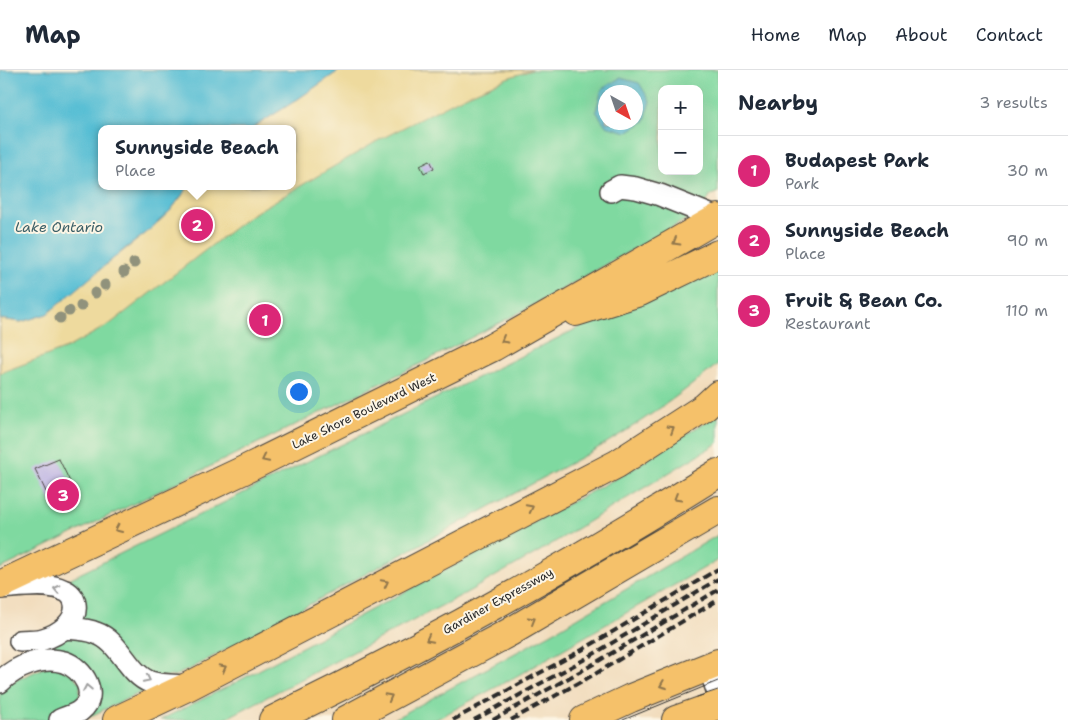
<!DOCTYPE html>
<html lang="en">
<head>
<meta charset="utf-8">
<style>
  body { margin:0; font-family:"Shantell Sans",sans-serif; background:#f6f6f7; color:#1f2937 }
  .controls { position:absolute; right:15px; top:15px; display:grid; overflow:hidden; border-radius:10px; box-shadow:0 5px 20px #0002 }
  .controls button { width:45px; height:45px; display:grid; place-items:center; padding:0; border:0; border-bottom:1px solid #e0e1e3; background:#fff; color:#1f2937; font:25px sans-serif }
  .compass { position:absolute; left:598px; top:15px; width:45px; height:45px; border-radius:50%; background:#fff; box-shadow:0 5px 20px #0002; rotate:140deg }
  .you { position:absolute; left:298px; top:321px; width:18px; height:18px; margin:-12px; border:4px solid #fff; border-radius:50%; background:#1a73e8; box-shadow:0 0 0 8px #1a73e833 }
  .badge { display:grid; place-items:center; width:32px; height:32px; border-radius:50%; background:#db2777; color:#fff; font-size:16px; font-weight:700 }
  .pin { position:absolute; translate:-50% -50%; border:2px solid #fff; box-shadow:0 1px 5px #0006 }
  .popup { position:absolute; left:98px; top:55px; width:198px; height:65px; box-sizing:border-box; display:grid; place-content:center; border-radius:10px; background:#fff; filter:drop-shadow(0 1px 4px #0005); font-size:16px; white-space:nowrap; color:#747a83 }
  .popup b { font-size:19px; color:#1f2937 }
  .popup::after { content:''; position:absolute; left:50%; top:100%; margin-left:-10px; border:10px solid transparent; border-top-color:#fff }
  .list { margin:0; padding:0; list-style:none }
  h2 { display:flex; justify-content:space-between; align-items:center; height:65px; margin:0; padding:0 20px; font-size:21px }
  h2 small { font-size:16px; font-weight:400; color:#747a83 }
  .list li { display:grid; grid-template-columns:32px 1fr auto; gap:15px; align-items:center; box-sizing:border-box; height:70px; padding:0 20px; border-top:1px solid #e0e1e3 }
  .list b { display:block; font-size:19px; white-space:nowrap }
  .list p { margin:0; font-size:16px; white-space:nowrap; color:#747a83 }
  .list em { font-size:16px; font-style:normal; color:#747a83 }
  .map { position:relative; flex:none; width:718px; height:650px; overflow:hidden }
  header { display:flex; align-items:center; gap:30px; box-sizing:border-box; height:70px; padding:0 25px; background:#fff; border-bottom:1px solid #e0e1e3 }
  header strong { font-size:24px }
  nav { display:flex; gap:28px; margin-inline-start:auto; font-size:18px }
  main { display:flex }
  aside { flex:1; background:#fff }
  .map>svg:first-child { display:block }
  .green { fill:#7fd9a0; stroke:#558266; fill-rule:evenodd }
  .sand { fill:#eeda9e; stroke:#8c8264 }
  .water { fill:#56bed4; stroke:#407480; fill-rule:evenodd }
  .building { fill:#b5ace4 }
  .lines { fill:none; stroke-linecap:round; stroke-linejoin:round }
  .minor-casing { stroke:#494541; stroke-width:24 }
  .major-casing { stroke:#494541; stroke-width:30 }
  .highway-casing { stroke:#494541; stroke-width:30 }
  .minor { stroke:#fff; stroke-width:21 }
  .major { stroke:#f5c16b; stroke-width:28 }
  .highway { stroke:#f5c16b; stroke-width:28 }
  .tram { stroke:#2b2b2b; stroke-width:1 }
  .rail { stroke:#2b2b2b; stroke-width:4; stroke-dasharray:8 4; stroke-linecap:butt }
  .tree { fill:#90927c }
  .oneway { stroke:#90764b }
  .oneway2 { stroke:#a0a0a0 }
  .labels { text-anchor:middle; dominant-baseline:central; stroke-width:4; stroke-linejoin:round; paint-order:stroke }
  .street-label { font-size:12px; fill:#2b2b2b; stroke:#fcf5e5 }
  .water-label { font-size:14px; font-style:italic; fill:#3a5e66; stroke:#fcf5e5 }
</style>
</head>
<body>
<header>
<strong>Map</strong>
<nav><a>Home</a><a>Map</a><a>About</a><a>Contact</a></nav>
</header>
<main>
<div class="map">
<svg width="718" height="650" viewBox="0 0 718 650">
  <rect width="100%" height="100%" fill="#fcf5e5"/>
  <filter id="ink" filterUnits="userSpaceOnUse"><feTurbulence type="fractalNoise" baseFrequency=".02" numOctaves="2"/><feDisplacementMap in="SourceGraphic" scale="10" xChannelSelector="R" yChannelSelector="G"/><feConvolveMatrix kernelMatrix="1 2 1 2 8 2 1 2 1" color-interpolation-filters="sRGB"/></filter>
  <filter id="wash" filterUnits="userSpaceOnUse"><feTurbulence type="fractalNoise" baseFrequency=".0096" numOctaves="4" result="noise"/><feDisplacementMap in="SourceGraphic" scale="20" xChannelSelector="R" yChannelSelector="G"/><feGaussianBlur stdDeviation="1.12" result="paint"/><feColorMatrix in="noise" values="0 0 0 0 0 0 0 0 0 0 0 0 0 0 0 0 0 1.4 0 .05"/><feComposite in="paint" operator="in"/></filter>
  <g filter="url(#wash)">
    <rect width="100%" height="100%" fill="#f1dbbb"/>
    <path class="green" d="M340,0H718V122L709,126V129L689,148L534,235L426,291L0,499V249L21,252L170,141L189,116H292V59H251ZM662,19H699V101H662ZM606,22H636V52H606Z
      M718,189V294C678,327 636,356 591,382L190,599L174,606L152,607L74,554L63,512Z
      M718,344V373L540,481L466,523L223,650H160L231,615L626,403Z
      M718,465V490L515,607L435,650H392L552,563Z
      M85,565L152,617L82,650L93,630L51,578L55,568Z
      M50,595L81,608L78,638L49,650H0V622L3,616Z"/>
    <path class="sand" d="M340,0H532L507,8L463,27L379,70L251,145L110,254L67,278L0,303V249L21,252L118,185L145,164L170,141L189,116H292V59H251L295,31Z"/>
    <path class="water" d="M0,0H340L295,31L251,59H102V116H189L170,141L145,164L126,178L47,244L21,252L0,249Z
      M620,8L639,13L650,31L645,51L627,62L606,56L596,41L602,19ZM606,22H636V52H606Z"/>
    <g id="blocks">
      <path class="building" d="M430,90L434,98L424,103L420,95Z
        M59,389L74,420L69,422L70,426L56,433L54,431L51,432L35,399Z"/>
    </g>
  </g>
  <g filter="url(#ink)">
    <use href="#blocks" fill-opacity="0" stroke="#494541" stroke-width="1"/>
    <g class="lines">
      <defs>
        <path id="minor" d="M611,121L620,116L636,118L660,125L717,148
          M1,518C18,517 48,512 63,520C70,522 74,528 75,534C78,552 58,565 43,569C36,571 27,570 20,571
          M65,558C75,559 87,559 96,563C120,571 128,604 150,612C162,616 177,615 189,616
          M709,597L718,623
          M0,612C15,597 43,585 64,592C83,598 100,625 81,640C76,645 66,647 60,650"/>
        <path id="major" d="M584,650L631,628L718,593
          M676,650L718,635"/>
        <path id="highway" d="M576,242L640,222L718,184
          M0,515L244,400L493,277L718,148
          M117,650L189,616L617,394L705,337L718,325
          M273,650C425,576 575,493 718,403
          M346,650L510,562L718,440"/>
      </defs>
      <use href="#minor" class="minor-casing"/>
      <use href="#major" class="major-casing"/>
      <use href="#highway" class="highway-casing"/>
      <use href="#minor" class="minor"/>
      <use href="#major" class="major"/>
      <use href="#highway" class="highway"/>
      <path class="tram" d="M697,627L718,620
        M623,650L718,611"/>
      <path class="rail" d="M453,650L582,580L718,499
        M474,650L587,588L718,509
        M493,650L590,596L718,520
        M511,650L595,604L718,530"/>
    </g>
    <g class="tree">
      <circle cx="134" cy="193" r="5.5"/>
      <circle cx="124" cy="202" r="5.5"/>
      <circle cx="105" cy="215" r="5.5"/>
      <circle cx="95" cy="223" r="5.5"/>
      <circle cx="81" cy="236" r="5.5"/>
      <circle cx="69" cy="241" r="5.5"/>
      <circle cx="60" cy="248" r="5.5"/>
    </g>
    <defs><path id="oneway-chevron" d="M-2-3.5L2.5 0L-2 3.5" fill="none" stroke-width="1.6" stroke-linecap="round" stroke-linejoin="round" transform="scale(1.25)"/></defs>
    <g class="oneway">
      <use href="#oneway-chevron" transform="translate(676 172) rotate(150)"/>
      <use href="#oneway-chevron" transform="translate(504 270) rotate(150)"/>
      <use href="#oneway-chevron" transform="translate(671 359) rotate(-32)"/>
      <use href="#oneway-chevron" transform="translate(265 389) rotate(154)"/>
      <use href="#oneway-chevron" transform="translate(677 428) rotate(149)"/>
      <use href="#oneway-chevron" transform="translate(530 438) rotate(-27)"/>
      <use href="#oneway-chevron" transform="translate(118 459) rotate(155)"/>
      <use href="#oneway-chevron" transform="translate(385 513) rotate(-27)"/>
      <use href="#oneway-chevron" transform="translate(532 550) rotate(-30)"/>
      <use href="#oneway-chevron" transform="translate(429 569) rotate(152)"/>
      <use href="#oneway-chevron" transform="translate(223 598) rotate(-28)"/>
      <use href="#oneway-chevron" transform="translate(663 615) rotate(158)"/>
      <use href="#oneway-chevron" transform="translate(389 627) rotate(-28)"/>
    </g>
    <g class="oneway2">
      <use href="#oneway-chevron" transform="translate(57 519) rotate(-168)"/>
      <use href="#oneway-chevron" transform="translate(147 609) rotate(26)"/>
      <use href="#oneway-chevron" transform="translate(87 618) rotate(-101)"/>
    </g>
  </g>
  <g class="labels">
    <g class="street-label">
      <text transform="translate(364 341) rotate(-26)">Lake Shore Boulevard West</text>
      <text transform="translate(498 531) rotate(-29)">Gardiner Expressway</text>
    </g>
    <g class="water-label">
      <text x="59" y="157">Lake Ontario</text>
    </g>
  </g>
</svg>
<div class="controls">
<button>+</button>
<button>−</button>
</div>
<svg class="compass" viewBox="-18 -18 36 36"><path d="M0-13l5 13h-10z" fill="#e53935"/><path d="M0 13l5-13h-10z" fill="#747a83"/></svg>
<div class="you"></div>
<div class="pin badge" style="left:265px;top:250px">1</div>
<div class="pin badge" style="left:197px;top:155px">2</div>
<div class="popup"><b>Sunnyside Beach</b>Place</div>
<div class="pin badge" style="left:63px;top:425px">3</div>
</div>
<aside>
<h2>Nearby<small>3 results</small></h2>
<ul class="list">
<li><span class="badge">1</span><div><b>Budapest Park</b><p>Park</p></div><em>30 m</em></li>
<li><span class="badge">2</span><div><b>Sunnyside Beach</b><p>Place</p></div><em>90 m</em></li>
<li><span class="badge">3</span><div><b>Fruit &amp; Bean Co.</b><p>Restaurant</p></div><em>110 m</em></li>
</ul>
</aside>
</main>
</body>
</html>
